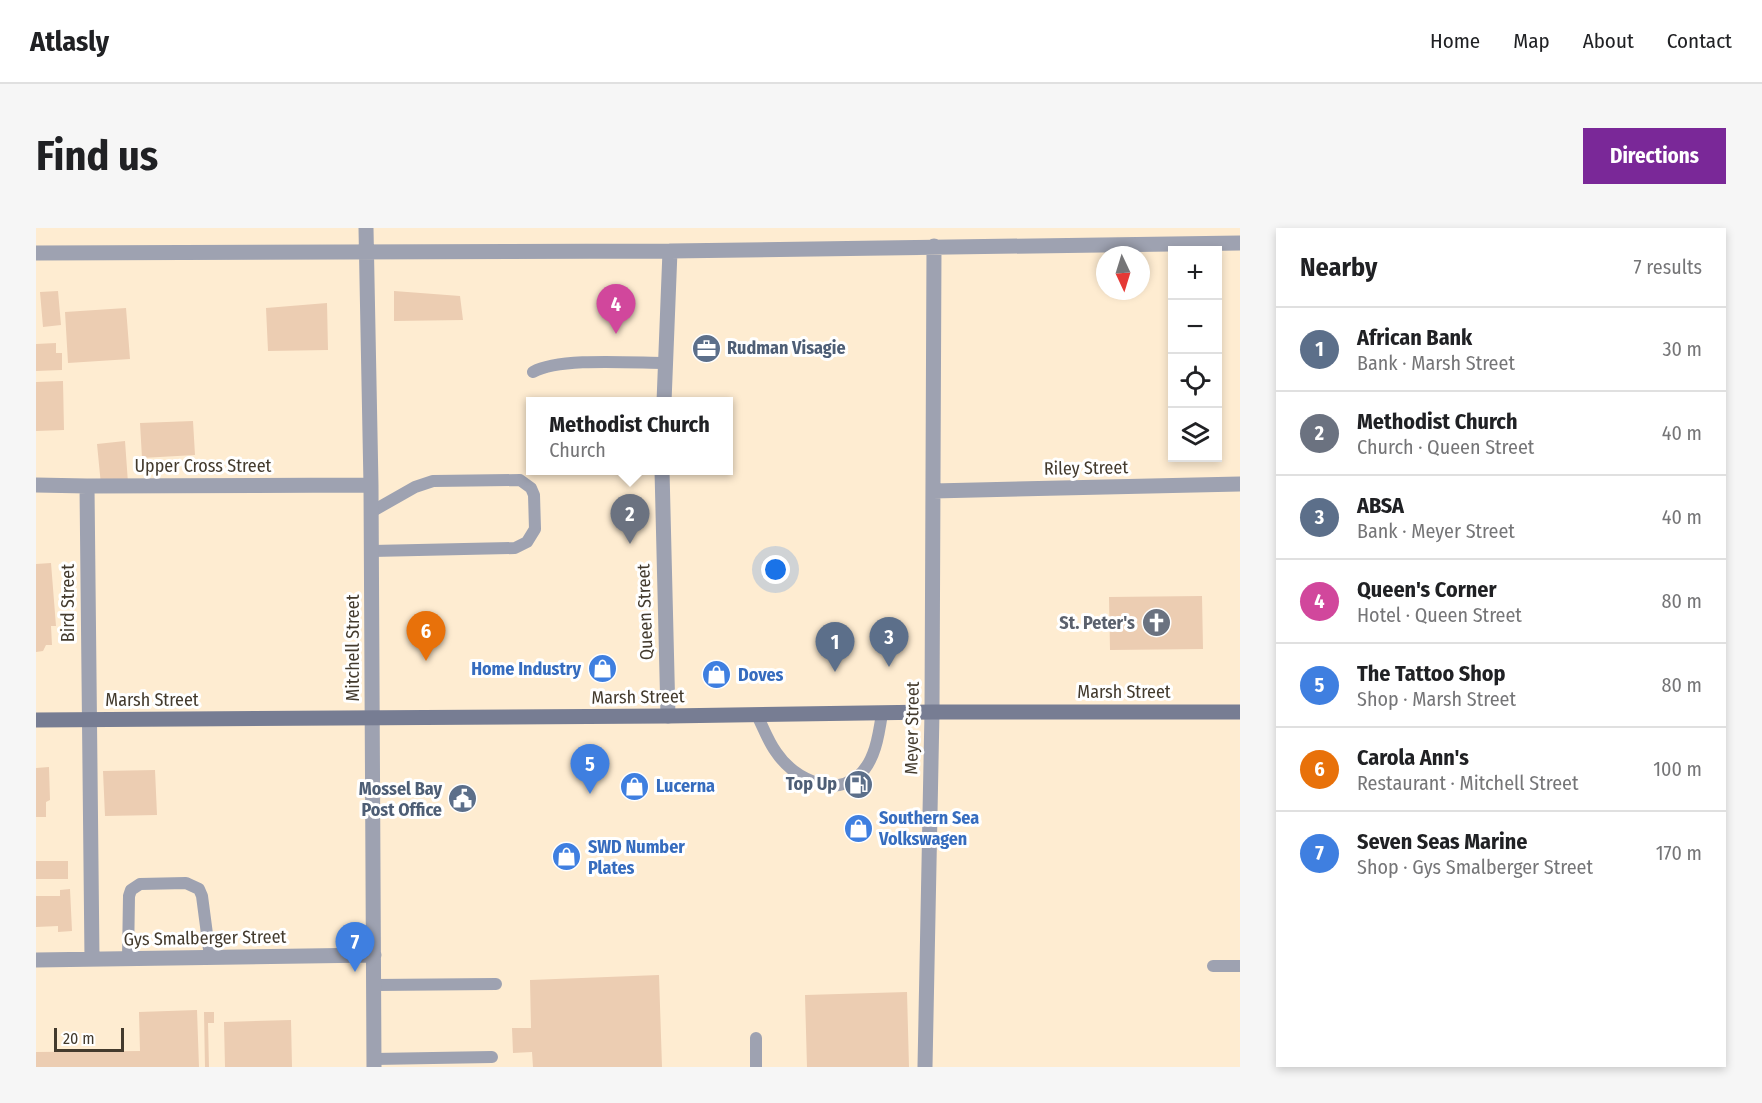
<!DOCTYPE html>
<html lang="en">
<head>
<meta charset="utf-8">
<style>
  body { margin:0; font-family:"Fira Sans Condensed",sans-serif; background:#f6f6f6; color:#202124 }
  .controls { position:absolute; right:18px; top:18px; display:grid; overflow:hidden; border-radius:0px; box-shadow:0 3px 9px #0003 }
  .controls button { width:54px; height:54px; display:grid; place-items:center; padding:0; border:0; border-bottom:2px solid #e0e0e0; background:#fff; color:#202124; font:30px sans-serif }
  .compass { position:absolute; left:1060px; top:18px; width:54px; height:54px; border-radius:50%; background:#fff; box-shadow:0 3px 9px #0003; rotate:176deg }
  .scale { position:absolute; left:18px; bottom:15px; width:70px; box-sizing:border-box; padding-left:6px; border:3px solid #433a2d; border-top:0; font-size:16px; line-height:21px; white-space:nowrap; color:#433a2d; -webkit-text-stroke:4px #fff; paint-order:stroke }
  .you { position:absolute; left:740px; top:342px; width:21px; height:21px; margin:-15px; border:4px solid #fff; border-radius:50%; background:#1a73e8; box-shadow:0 0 0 9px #1a73e833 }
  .badge { display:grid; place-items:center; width:39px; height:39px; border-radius:50%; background:#7a2898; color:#fff; font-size:20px; font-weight:700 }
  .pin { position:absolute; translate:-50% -50px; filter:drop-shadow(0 2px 3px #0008) }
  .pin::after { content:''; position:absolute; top:32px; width:21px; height:18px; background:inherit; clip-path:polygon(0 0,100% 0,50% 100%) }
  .popup { position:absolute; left:490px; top:169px; width:207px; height:78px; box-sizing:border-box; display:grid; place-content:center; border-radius:0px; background:#fff; filter:drop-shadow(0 2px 4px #0005); font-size:20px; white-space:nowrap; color:#757577 }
  .popup b { font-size:22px; color:#202124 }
  .popup::after { content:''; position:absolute; left:50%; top:100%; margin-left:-12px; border:12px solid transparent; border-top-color:#fff }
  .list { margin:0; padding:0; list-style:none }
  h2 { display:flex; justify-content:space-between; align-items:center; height:78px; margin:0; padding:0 24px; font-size:26px }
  h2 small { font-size:20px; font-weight:400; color:#757577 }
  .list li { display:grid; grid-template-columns:39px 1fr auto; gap:18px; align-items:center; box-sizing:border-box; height:84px; padding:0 24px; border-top:2px solid #e0e0e0 }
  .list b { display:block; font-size:22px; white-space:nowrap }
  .list p { margin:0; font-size:20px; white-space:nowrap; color:#757577 }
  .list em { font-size:20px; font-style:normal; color:#757577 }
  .icon { flex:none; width:33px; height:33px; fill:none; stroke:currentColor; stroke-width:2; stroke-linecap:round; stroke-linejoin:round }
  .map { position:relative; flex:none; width:1204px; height:839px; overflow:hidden; border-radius:0px }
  header { display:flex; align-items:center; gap:36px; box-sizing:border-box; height:84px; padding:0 30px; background:#fff; border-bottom:2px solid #e0e0e0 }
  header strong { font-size:28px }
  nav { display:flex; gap:33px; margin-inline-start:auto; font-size:21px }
  .intro { display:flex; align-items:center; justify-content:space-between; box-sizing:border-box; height:144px; padding:0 36px }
  h1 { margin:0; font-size:42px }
  .button { padding:15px 27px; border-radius:0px; background:#7a2898; color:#fff; font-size:21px; font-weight:700 }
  main { display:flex; gap:36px; padding:0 36px }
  aside { flex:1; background:#fff; border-radius:0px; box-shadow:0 3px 9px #0003 }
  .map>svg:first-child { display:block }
  .building { fill:#eccdb2 }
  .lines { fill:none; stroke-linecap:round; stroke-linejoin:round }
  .lane { stroke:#9ea2b1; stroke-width:12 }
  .street { stroke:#9ea2b1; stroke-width:15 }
  .secondary { stroke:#777d93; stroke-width:15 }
  .labels { text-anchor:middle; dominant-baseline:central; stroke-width:6; stroke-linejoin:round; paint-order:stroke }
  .service-label { font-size:18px; font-weight:bold; fill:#4e5e75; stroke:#fff; text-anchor:end }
  .street-label { font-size:18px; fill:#433a2d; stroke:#fff }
  .worship-label { font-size:18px; font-weight:bold; fill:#5b616d; stroke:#fff; text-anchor:end }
  .shop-label { font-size:18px; font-weight:bold; fill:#366cbe; stroke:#fff; text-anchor:start }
</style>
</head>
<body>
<header>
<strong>Atlasly</strong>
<nav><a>Home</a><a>Map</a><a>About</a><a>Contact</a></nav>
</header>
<div class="intro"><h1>Find us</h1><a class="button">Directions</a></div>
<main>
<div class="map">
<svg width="1204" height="839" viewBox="0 0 1204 839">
  <rect width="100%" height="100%" fill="#feecd1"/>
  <path class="building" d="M22,63L25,97L7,99L4,64Z
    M358,63L424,68L427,92L358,93Z
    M291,75L292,122L232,123L230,80Z
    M90,80L94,131L32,135L29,84Z
    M20,115V125H26V142L0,143V116Z
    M27,153L28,202L0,203V154Z
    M157,193L159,227L106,230L104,195Z
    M89,213L92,255L65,257L61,216Z
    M15,335L20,398H15L16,417H10L7,423L0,424V336Z
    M1166,368L1167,421L1074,422L1073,369Z
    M13,539L14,572L10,574V589H0V540Z
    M119,542L121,587L69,588L67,543Z
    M0,633H32V651H0Z
    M34,661L36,703L22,704V698L0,699V668H24V662Z
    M623,747L626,839H497L496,824L477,825L476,800H495L494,752Z
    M871,764L873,839H771L769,767Z
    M161,782L163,839H0V824L104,823L103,784Z
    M168,784H178V795H172L173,839H169Z
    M255,792L256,839H189L188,794Z"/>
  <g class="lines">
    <path class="lane" d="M497,144C524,129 598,135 630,135
      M335,284L379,259L397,253L484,252L495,260L498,267L499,301L491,314L479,320L336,323
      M721,487C727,499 732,513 740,524C756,548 794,570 821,549C839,535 843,506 846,485
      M92,731L93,668L95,662L104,656L150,655L163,661L166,668L174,729
      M1177,738H1204
      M338,757L460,756
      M338,831L456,829
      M720,839V810"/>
    <path class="street" d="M330,0L335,257L338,839
      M0,25L634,23L1204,15
      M628,174L634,23
      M626,242L632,488
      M0,257L51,258L335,257
      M51,258L56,731
      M897,263L1204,256
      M0,732L338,727
      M889,839L896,484L898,18"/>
    <path class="secondary" d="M0,492L632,488L896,484H1204"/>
  </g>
  <defs>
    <symbol id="office-disc" viewBox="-11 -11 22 22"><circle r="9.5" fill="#5c6f8a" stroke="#fff"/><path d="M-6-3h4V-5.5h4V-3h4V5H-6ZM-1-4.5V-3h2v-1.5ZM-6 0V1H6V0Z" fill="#fff"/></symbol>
    <symbol id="church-disc" viewBox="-11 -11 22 22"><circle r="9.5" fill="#6b7280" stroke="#fff"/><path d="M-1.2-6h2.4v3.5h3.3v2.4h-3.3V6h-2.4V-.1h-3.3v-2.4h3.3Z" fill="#fff"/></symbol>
    <symbol id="shop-disc" viewBox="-11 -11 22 22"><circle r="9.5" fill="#3f7fe0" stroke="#fff"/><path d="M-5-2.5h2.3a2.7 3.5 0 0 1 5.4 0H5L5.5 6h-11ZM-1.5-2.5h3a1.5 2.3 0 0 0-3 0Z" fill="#fff"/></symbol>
    <symbol id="fuel-disc" viewBox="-11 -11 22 22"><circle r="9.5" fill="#5c6f8a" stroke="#fff"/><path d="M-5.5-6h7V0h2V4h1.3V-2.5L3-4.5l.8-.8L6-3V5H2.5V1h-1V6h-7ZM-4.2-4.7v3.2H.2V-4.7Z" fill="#fff"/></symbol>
    <symbol id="civic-disc" viewBox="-11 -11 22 22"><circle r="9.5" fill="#5c6f8a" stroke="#fff"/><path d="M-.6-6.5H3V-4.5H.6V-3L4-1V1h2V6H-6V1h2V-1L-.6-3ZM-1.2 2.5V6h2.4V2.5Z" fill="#fff"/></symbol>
  </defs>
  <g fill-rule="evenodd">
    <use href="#office-disc" x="654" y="104" width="33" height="33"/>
    <use href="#church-disc" x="1104" y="378" width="33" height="33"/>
    <use href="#shop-disc" x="550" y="424" width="33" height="33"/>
    <use href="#shop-disc" x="664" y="430" width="33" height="33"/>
    <use href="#fuel-disc" x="806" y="540" width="33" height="33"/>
    <use href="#shop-disc" x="582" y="542" width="33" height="33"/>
    <use href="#civic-disc" x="410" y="554" width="33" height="33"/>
    <use href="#shop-disc" x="806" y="584" width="33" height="33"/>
    <use href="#shop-disc" x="514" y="612" width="33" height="33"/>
  </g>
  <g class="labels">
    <g class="service-label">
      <text x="691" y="120" text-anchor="start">Rudman Visagie</text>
      <text x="801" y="556">Top Up</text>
      <text x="406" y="561">Mossel Bay<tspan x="406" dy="21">Post Office</tspan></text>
    </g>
    <g class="street-label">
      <text x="167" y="238">Upper Cross Street</text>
      <text transform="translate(1050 240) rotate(-1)">Riley Street</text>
      <text transform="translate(32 375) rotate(-90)">Bird Street</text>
      <text transform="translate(609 384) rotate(-92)">Queen Street</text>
      <text transform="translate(317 420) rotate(-90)">Mitchell Street</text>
      <text x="1088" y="464">Marsh Street</text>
      <text transform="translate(602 469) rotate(-1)">Marsh Street</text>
      <text x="116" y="472">Marsh Street</text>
      <text transform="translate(876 500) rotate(-89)">Meyer Street</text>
      <text transform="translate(169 710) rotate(-1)">Gys Smalberger Street</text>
    </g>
    <g class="worship-label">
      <text x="1099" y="395">St. Peter's</text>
    </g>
    <g class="shop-label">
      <text x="545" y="441" text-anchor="end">Home Industry</text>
      <text x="702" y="447">Doves</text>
      <text x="620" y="558">Lucerna</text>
      <text x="843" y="590">Southern Sea<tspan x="843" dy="21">Volkswagen</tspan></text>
      <text x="552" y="619">SWD Number<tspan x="552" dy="21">Plates</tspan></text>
    </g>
  </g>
</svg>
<div class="controls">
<button>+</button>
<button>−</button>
<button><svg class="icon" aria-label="locate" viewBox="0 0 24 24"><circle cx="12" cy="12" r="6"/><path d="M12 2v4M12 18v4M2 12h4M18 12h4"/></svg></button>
<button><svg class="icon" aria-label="layers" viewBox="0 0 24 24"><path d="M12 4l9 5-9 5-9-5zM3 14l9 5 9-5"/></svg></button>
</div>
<svg class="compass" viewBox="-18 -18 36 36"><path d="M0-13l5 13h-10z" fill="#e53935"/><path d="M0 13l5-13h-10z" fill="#757577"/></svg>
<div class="scale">20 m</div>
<div class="you"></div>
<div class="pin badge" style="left:799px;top:444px;background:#5c6f8a">1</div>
<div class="pin badge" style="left:594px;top:316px;background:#6b7280">2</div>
<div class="popup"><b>Methodist Church</b>Church</div>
<div class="pin badge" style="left:853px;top:439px;background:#5c6f8a">3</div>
<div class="pin badge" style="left:580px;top:106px;background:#d1479c">4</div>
<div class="pin badge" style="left:554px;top:566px;background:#3f7fe0">5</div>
<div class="pin badge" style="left:390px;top:433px;background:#e8710a">6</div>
<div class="pin badge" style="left:319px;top:744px;background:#3f7fe0">7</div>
</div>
<aside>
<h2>Nearby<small>7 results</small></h2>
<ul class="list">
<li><span class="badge" style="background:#5c6f8a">1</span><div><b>African Bank</b><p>Bank · Marsh Street</p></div><em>30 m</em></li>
<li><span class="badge" style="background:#6b7280">2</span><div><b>Methodist Church</b><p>Church · Queen Street</p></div><em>40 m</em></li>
<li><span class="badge" style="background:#5c6f8a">3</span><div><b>ABSA</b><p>Bank · Meyer Street</p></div><em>40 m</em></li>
<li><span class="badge" style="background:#d1479c">4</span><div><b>Queen's Corner</b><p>Hotel · Queen Street</p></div><em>80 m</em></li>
<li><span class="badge" style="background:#3f7fe0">5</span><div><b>The Tattoo Shop</b><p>Shop · Marsh Street</p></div><em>80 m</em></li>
<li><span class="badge" style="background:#e8710a">6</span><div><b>Carola Ann's</b><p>Restaurant · Mitchell Street</p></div><em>100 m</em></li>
<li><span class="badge" style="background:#3f7fe0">7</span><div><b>Seven Seas Marine</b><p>Shop · Gys Smalberger Street</p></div><em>170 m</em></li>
</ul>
</aside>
</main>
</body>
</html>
